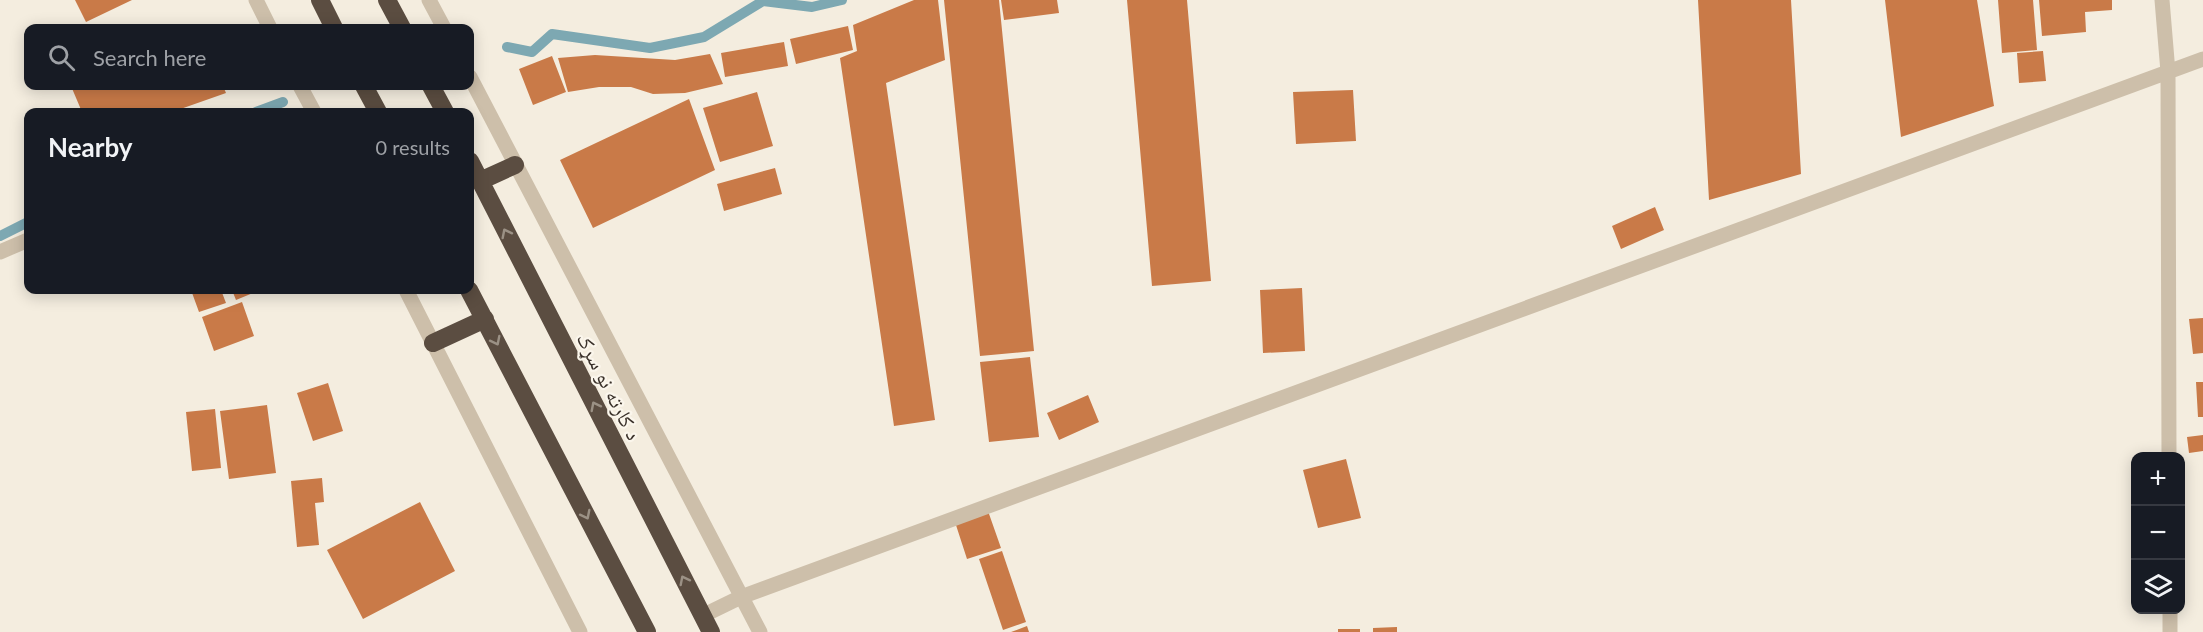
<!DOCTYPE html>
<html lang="en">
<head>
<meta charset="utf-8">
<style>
  body { margin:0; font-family:Lato,"Noto Naskh Arabic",sans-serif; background:#20242c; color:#f1f3f6 }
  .controls { position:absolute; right:18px; bottom:18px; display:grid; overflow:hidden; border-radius:12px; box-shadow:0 3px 15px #0003 }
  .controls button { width:54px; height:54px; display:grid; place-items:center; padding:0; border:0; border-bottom:2px solid #363941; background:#171b24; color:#f1f3f6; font:30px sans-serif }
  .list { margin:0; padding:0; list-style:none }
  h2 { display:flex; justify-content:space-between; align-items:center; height:78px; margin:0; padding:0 24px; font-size:26px }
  h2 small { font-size:20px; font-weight:400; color:#9ea1a6 }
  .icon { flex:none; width:33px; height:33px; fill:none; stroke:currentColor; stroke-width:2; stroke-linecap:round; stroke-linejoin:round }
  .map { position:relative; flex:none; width:2203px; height:632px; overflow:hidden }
  .search { position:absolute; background:#171b24; box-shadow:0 3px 15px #0003; left:24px; top:24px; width:450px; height:66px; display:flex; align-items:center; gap:15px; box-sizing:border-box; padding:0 21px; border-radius:12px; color:#9ea1a6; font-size:22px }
  .panel { position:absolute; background:#171b24; box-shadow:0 3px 15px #0003; left:24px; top:108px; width:450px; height:186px; border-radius:12px }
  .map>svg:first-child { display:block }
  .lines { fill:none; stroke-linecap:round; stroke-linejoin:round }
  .stream { stroke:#7da8b2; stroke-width:10 }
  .building { fill:#c97a48 }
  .minor { stroke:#cdbfaa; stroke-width:15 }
  .highway { stroke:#5b4d41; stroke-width:18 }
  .oneway { stroke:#9b9185 }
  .labels { text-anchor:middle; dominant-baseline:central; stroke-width:4.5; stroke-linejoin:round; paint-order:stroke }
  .street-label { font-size:21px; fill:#3a312a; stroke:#fbf6ec }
</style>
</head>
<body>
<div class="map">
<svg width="2203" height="632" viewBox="0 0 2203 632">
  <rect width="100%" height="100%" fill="#f4eddf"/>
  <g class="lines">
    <path class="stream" d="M507,47L532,52L552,34L650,48L704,37L763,1L812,7L842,0
      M256,112L283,102
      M0,236L28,222"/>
  </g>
  <path class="building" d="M75,0H132L86,22Z
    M914,0H938L945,60L886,83L935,420L894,426L840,58L857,51L853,25Z
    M944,0H999L1034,351L980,356Z
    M1001,0H1057L1059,13L1004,20Z
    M1127,0H1187L1211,281L1152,286Z
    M1698,0H1791L1801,174L1709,200Z
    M1885,0H1977L1994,106L1901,137Z
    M1998,0H2033L2037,50L2002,53Z
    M2039,0H2112V10L2085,12L2086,32L2042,36Z
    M848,26L853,50L796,64L790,39Z
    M784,42L788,66L725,77L721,53Z
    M2043,51L2046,81L2019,83L2017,53Z
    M710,54L723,84L685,93L653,94L631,87H599L568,92L558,58L595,55L675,60Z
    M552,56L566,92L533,105L519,69Z
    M71,86H223L226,93L172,112H82Z
    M1353,90L1356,141L1296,144L1293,92Z
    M757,92L773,146L720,162L703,108Z
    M689,99L715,170L593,228L560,160Z
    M775,168L782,194L724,211L717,184Z
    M1655,207L1664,230L1621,249L1612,226Z
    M1302,288L1305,351L1263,353L1260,290Z
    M191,290H221L226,303L199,312Z
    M232,290H260L236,300Z
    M242,302L254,336L214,351L202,317Z
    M2203,318V353L2193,354L2189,319Z
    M1030,357L1039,437L989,442L980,362Z
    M2196,382H2203V417H2198Z
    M328,383L343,431L313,441L297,393Z
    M1088,395L1099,422L1059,440L1047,413Z
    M267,405L276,473L229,479L220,411Z
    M215,409L221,468L192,471L186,412Z
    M2203,435V451L2189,453L2187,437Z
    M1346,459L1361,518L1318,528L1303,470Z
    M322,478L324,502L315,503L319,545L297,547L291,481Z
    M420,502L455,571L363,619L327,550Z
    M988,511L1001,548L967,559L955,522Z
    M1002,551L1026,622L1003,630L979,559Z
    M1027,626L1029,632H1011Z
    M1397,627V632H1373V628Z
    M1338,629H1360V632H1338Z"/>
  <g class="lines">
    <path class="minor" d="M256,0L270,28
      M429,0L444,28
      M2162,0L2168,72L2169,456
      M470,77L760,632
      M300,86L314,112
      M0,252L28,240
      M406,290L580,632
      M2170,610V632
      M702,616L741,597L2203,59"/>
    <path class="highway" d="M320,0L334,28
      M387,0L402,28
      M364,86L378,112
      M431,86L445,112
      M470,161L711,632
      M480,181L515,165
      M469,290L647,632
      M433,343L485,319"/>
  </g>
  <defs><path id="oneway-chevron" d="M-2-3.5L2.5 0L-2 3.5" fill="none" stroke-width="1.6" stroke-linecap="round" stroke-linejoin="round" transform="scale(1.5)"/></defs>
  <g class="oneway">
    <use href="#oneway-chevron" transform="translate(506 233) rotate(-117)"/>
    <use href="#oneway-chevron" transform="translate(496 341) rotate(63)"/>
    <use href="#oneway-chevron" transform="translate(595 406) rotate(-117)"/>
    <use href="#oneway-chevron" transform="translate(586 515) rotate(63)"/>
    <use href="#oneway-chevron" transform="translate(684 580) rotate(-117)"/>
  </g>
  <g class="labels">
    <g class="street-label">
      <text transform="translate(610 386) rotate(63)">د کارته نو سړک</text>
    </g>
  </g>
</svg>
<div class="controls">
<button>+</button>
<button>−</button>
<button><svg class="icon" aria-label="layers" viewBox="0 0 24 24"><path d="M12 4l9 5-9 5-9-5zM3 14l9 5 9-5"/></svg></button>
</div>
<div class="search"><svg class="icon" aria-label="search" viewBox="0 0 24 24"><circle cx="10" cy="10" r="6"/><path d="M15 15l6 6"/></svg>Search here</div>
<section class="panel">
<h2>Nearby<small>0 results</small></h2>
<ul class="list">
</ul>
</section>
</div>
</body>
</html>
